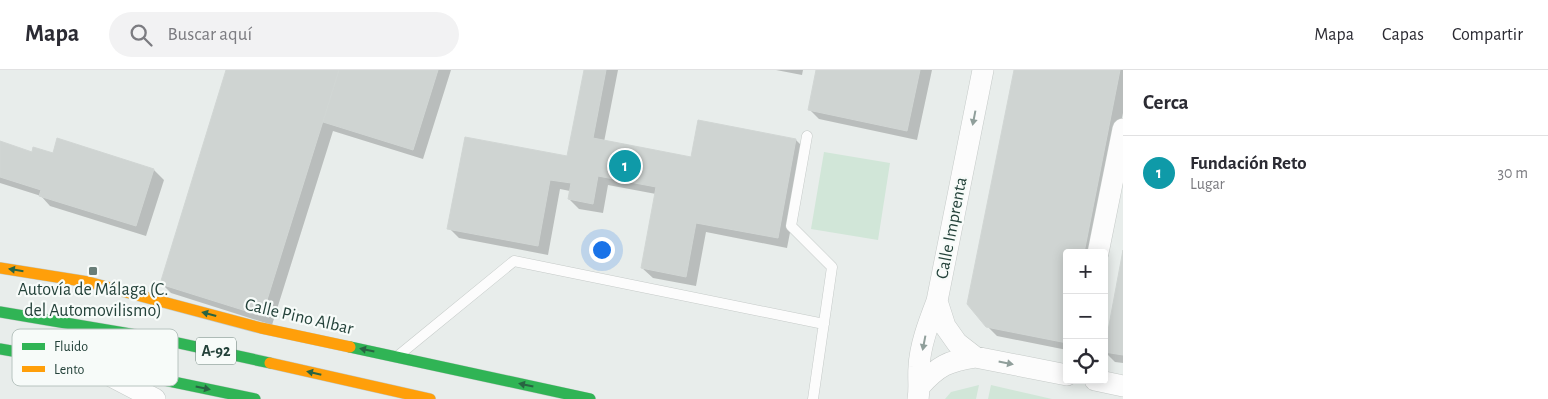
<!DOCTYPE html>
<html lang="es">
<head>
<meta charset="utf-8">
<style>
  body { margin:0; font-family:"Alegreya Sans",sans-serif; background:#f2f2f3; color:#2b2b33 }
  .controls { position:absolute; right:15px; bottom:15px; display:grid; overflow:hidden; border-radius:5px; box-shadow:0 2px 12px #0003 }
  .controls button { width:45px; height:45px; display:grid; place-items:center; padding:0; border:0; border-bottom:1px solid #e1e1e2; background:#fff; color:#2b2b33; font:25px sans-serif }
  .you { position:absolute; left:601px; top:179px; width:18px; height:18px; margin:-12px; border:4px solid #fff; border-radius:50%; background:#1a73e8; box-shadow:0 0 0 8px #1a73e833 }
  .badge { display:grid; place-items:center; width:32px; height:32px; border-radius:50%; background:#db2777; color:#fff; font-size:16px; font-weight:700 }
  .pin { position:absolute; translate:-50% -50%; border:2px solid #fff; box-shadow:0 1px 5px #0006 }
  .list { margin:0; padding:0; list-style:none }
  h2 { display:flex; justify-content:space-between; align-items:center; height:65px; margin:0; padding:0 20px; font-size:21px }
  h2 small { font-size:16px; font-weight:400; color:#7c7c81 }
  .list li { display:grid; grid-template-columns:32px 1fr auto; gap:15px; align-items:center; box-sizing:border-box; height:75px; padding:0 20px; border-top:1px solid #e1e1e2 }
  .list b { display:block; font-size:19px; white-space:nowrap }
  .list p { margin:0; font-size:16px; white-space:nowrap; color:#7c7c81 }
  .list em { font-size:16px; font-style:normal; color:#7c7c81 }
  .icon { flex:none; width:28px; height:28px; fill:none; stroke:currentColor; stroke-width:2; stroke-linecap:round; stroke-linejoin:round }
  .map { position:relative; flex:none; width:1123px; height:329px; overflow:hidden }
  header { display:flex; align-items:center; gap:30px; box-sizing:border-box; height:70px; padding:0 25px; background:#fff; border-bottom:1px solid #e1e1e2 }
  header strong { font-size:24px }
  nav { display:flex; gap:28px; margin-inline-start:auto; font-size:18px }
  .search { width:350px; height:45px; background:#f2f2f3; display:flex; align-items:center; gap:12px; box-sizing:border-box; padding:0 18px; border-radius:28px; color:#7c7c81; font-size:19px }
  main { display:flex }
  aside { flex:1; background:#fff }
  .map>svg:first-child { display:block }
  .green { fill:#d1e6d8 }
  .shadow { fill:#0003 }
  .building { fill:#cfd4d2; stroke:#d1d6d4 }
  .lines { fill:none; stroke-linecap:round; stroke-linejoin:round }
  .lane-casing { stroke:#c5cac8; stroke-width:11 }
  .street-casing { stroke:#c5cac8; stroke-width:22 }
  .fast-casing { stroke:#c3cbc8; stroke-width:12 }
  .slow-casing { stroke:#c3cbc8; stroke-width:12 }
  .lane { stroke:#fcfcfc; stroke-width:10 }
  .street { stroke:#fcfcfc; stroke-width:21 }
  .fast { stroke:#30b455; stroke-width:11 }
  .slow { stroke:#ff9f0a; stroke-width:11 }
  .oneway { fill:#909f9b }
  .oneway2 { fill:#286442 }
  .poi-dot { fill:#697e78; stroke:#f7fbf9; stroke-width:2 }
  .labels { text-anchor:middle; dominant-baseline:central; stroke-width:4.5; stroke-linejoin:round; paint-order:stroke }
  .shield { fill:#f7fbf9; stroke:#637a73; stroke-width:1 }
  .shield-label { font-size:16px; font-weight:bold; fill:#24423a }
  .street-label { font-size:18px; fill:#24423a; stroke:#f7fbf9 }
  .poi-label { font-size:18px; fill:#24423a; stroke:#f7fbf9 }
  .key { fill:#f7fbf9; stroke:#b8c4c0; stroke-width:1 }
  .key-label { font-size:14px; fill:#24423a }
</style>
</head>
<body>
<header>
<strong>Mapa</strong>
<div class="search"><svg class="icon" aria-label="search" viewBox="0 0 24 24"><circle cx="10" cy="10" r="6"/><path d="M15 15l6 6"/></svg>Buscar aquí</div>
<nav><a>Mapa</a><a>Capas</a><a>Compartir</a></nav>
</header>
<main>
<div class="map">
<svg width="1123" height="329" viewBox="0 0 1123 329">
  <rect width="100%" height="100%" fill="#e8edeb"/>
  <path class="green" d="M824,82L890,93L878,170L811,159Z
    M979,315L976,329H945L951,322Z
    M991,315L1052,329H988Z"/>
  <path class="shadow" d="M227,0H451L423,89L333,61L272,255L171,223L161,213Z
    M585,0H618L604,72L692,88L796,70L806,80L787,178L706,162L696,216L653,208L642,198L656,124L608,115L603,143L579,139L569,129L570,121L560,119L548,185L459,168L449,158L568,87Z
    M776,0H803L802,5Z
    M817,0H932L917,70L819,49L809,39Z
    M1016,0H1123V43L1096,183H1067V280L997,266L987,256Z
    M0,73L33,83L154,100L164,110L146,166L50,136L41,126L0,113Z
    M1123,187V293L1115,292L1105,282Z"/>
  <path class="building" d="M226,0H339L262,246L160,214Z
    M339,0H438L413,80L323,52Z
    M584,0H606L593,68L691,87L698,50L796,69L778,168L696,153L686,207L641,198L656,117L598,106L593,134L568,129L571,113L550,110L538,176L447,159L465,67L567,86Z
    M816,0H920L907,61L808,40Z
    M1014,0H1120L1084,183H1067V273L986,257L967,234Z
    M57,68L154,99L136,156L39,126L41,120L0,107V71L32,82L33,77L53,83Z
    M1123,180V285L1104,282Z"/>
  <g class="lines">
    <defs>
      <path id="lane" d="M807,66L791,156L832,197L813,329
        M399,285L514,191L824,254"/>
      <path id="street" d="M1098,183L1123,59
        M937,231L945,256L957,273L975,287L1067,305
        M107,304L155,329
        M1095,310L1123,316
        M920,316C938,296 948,291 975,287
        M918,329C920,318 918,308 919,297C920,275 929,252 937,231L983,0"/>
      <path id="fast" d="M0,242L160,269L270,293
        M350,277L590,329
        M0,279L87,294L255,329"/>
      <path id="slow" d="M0,198L88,212L261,258L350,277
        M270,293L430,329"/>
    </defs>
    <use href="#lane" class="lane-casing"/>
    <use href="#street" class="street-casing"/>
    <use href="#fast" class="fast-casing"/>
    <use href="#slow" class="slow-casing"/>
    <use href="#lane" class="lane"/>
    <use href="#street" class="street"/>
    <use href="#fast" class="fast"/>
    <use href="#slow" class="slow"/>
  </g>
  <defs><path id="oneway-solid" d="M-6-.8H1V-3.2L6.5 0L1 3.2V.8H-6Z" transform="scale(1.25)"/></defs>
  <g class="oneway">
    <use href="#oneway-solid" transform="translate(974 48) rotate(101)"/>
    <use href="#oneway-solid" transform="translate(924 273) rotate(101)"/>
    <use href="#oneway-solid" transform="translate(1006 293) rotate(11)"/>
  </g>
  <g class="oneway2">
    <use href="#oneway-solid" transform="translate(16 200) rotate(-171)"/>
    <use href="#oneway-solid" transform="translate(209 244) rotate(-165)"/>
    <use href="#oneway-solid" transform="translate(367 280) rotate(-168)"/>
    <use href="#oneway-solid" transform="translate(314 303) rotate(-167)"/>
    <use href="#oneway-solid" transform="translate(526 315) rotate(-168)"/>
    <use href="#oneway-solid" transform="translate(203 318) rotate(12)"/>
  </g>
  <rect class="poi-dot" x="88" y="196" width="10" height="10" rx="2.5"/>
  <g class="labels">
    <rect class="shield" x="196" y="267.5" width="40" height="27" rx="4"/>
    <g class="shield-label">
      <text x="216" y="281">A-92</text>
    </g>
    <g class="street-label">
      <text transform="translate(952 158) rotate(-79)">Calle Imprenta</text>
      <text transform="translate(299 247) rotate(13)">Calle Pino Albar</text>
    </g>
    <g class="poi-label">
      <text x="93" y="220">Autovía de Málaga (C.<tspan x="93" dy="21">del Automovilismo)</tspan></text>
    </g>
  </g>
  <rect x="12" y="259" width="166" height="57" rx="8" class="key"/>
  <rect x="22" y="273" width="23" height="7" fill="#30b455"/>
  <rect x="22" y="296" width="23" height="6" fill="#ff9f0a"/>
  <g class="key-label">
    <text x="54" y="281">Fluido</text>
    <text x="54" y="304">Lento</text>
  </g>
</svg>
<div class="controls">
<button>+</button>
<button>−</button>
<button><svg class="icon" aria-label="locate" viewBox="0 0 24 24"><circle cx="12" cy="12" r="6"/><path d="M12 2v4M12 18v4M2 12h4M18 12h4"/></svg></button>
</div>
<div class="you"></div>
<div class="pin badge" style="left:625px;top:96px;background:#0f9aa8">1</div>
</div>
<aside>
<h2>Cerca<small></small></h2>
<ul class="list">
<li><span class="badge" style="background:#0f9aa8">1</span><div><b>Fundación Reto</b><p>Lugar</p></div><em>30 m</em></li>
</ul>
</aside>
</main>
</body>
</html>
